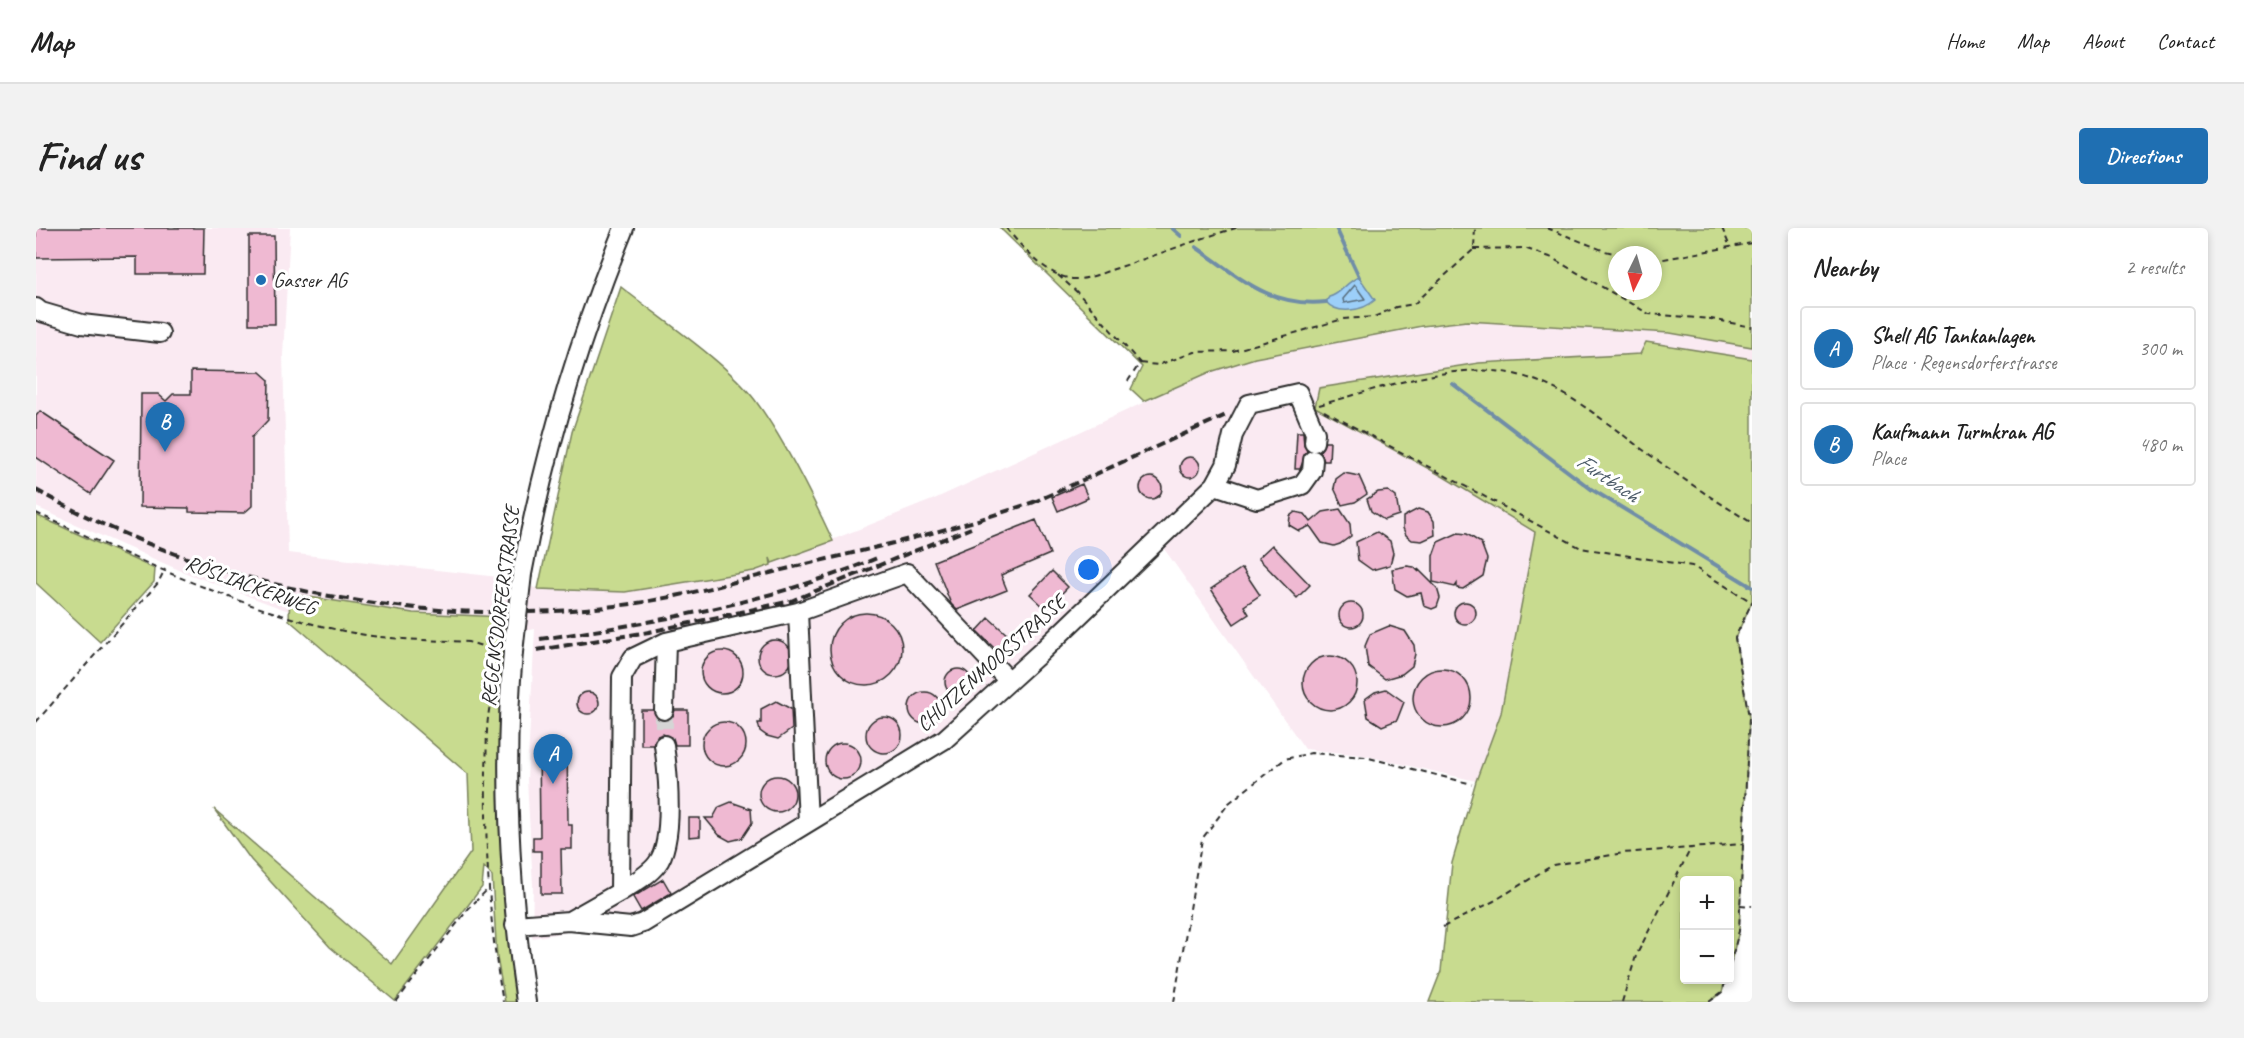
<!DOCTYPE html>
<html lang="en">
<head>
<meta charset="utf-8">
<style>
  body { margin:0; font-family:Caveat,sans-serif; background:#f2f2f2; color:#222 }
  .controls { position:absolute; right:18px; bottom:18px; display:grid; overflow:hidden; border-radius:6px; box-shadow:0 3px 9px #0003 }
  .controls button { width:54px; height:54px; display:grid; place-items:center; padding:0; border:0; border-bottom:2px solid #e0e0e0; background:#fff; color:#222; font:30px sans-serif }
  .compass { position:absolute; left:1572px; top:18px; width:54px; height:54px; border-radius:50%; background:#fff; box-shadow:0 3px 9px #0003; rotate:185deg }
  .you { position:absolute; left:1053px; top:342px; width:21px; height:21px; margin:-15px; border:4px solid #fff; border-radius:50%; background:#1a73e8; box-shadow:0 0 0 9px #1a73e833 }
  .badge { display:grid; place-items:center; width:39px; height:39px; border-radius:50%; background:#1f6fb2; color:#fff; font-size:20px; font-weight:700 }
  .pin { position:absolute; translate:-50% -50px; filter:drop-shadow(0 2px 3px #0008) }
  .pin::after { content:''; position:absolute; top:32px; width:21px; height:18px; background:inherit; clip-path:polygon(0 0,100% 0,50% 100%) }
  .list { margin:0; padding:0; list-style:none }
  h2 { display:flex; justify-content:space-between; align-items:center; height:78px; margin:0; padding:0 24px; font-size:26px }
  h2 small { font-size:20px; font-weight:400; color:#767676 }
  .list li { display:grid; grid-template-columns:39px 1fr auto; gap:18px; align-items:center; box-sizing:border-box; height:84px; margin:0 12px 12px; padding:0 12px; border:2px solid #e0e0e0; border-radius:6px }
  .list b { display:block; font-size:22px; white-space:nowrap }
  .list p { margin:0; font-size:20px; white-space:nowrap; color:#767676 }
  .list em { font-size:20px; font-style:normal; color:#767676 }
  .map { position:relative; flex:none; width:1716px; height:774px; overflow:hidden; border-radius:6px }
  header { display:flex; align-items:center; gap:36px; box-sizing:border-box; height:84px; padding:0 30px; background:#fff; border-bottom:2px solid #e0e0e0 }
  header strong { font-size:28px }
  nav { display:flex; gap:33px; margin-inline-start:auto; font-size:21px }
  .intro { display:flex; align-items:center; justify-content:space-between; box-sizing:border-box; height:144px; padding:0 36px }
  h1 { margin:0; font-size:42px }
  .button { padding:15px 27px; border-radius:6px; background:#1f6fb2; color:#fff; font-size:21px; font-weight:700 }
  main { display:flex; gap:36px; padding:0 36px }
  aside { flex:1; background:#fff; border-radius:6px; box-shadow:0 3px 9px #0003 }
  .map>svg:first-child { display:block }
  .built { fill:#faeaf2 }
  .green { fill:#c8db8f; stroke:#7a835d; stroke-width:1.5; fill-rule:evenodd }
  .water { fill:#9ccff9; stroke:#6f8da7; stroke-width:1.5 }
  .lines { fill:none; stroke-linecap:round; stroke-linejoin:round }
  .shore { stroke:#586d7d; stroke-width:1.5 }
  .stream { stroke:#6f8da7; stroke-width:4 }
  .building { fill:#efb9d2; stroke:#2b2b2b; stroke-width:1.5 }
  .minor-tunnel { stroke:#d5d5d5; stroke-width:18; stroke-dasharray:18 9; stroke-linecap:butt }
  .minor-casing { stroke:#2b2b2b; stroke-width:22 }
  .path { stroke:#2b2b2b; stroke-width:2; stroke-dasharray:6 4.5; stroke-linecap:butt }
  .minor { stroke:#fff; stroke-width:18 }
  .rail { stroke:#2b2b2b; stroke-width:4; stroke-dasharray:9 4.5; stroke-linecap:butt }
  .minor-bridge-casing { stroke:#2b2b2b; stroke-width:22; stroke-linecap:butt }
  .minor-bridge { stroke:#fff; stroke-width:18 }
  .poi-dot { fill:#1f6fb2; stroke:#fff; stroke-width:2 }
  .labels { text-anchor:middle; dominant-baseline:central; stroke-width:6; stroke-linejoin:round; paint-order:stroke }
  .poi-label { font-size:21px; fill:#2b2b2b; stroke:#fff; text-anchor:start }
  .street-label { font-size:21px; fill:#2b2b2b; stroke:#fff }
  .water-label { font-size:22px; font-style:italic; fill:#4d5c69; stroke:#fff }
</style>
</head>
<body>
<header>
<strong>Map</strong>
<nav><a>Home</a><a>Map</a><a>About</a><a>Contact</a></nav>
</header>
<div class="intro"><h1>Find us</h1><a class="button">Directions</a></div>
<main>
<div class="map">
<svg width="1716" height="774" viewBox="0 0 1716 774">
  <rect width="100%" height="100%" fill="#fff"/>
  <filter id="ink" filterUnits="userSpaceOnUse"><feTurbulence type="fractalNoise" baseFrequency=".0167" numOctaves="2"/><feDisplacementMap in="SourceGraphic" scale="12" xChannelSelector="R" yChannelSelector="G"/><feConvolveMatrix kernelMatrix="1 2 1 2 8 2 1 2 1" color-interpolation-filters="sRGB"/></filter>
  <g filter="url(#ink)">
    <path class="built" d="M0,0H254L247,127L252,325L471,350L502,361L588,364L718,343L896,272L1174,144L1219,130L1306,112L1431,93L1570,99L1634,105L1716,119V131L1610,114L1604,126L1585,127L1408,249L1499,304L1465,485L1440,553L1326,527L1269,521L1124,315L913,514L607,702H544L496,710L497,658L491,552L499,401L462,409L297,395L247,381L150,345L0,279Z"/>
    <path class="green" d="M964,0H1716V119L1634,105L1431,93L1386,98L1219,130L1174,144L1108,173L1095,161L1106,139ZM1581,27H1617V63H1581Z
      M585,59C624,90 689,133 719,172C748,211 776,268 797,313L736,335L734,330L735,337L718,343L589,364L502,361L536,204Z
      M1610,114L1716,131V374L1699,410L1713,489L1703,703L1694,737V652H1648V752H1690L1686,764L1673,774H1393L1405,743L1416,635L1440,553L1465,485L1499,304L1408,249L1279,179L1283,160L1443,135L1604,126Z
      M0,287L119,341L118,354L64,414L0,355Z
      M254,366L377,385L468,389L464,569L483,774H469L461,730L456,648L448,639L446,659L359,773L294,719L215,632L178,581L356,736L435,624L432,546L253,392Z"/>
    <path class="water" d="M1323,49L1339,72C1327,83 1301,87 1290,74L1293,69C1306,66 1309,54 1323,49Z"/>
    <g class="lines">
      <path class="shore" d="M1319,57L1329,71L1308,75L1307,71Z"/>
      <path class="stream" d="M1136,0L1145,8
        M1300,0L1323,49
        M1160,19C1203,49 1234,80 1290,74
        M1417,156L1555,261L1716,359"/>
    </g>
    <path class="building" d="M0,0H168L167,46H101V29L0,30Z
      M213,8H238L239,96H213Z
      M155,143L224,144L233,152L232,192L216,209V278L208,285L153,284V280L104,279L105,166H122L130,173L137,166H155Z
      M4,183L78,232L55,266L0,229V188Z
      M1261,204H1267L1268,218L1271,223L1264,241H1259Z
      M1289,214H1294L1293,233H1288L1284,223Z
      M1144 239a10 10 0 1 1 20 0a10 10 0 1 1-20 0Z
      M1308,245L1323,248L1331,266L1319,274L1306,277L1298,260L1300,251Z
      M1104 260a11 11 0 1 1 22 0a11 11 0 1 1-22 0Z
      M1046,256L1052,270L1022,283L1016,269Z
      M1352,263L1360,269L1363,287L1348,292L1335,283L1331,271L1342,264Z
      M1304,281L1314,296L1315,308L1304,316L1298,318L1286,315L1274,298L1263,303L1253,297L1254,288L1259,284L1269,286L1275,294L1287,284Z
      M1382,281L1392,284L1398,293L1399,307L1386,313L1376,312L1370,307L1367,300V289Z
      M1000,292L1014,326L965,347L971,362L921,382L915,376L898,333Z
      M1341,304L1354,313L1357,325L1354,337L1336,342L1322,332L1320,314Z
      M1422,305L1431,306L1445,315L1451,331L1447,348L1427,361L1421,360V356L1419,359L1397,354V328L1402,314Z
      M1236,317L1274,357L1261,370L1222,330Z
      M1371,338L1378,339L1383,344L1382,341L1401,360L1404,370L1401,379L1396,381L1388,378L1385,365L1371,368L1359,361L1356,341Z
      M1206,340L1224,367L1208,378L1213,386L1198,396L1175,361Z
      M1016,343L1032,359L1010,381L994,366Z
      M1418 385a11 11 0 1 1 22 0a11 11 0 1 1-22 0Z
      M1303 387a12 12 0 1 1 24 0a12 12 0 1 1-24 0Z
      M794 421a36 36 0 1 1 72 0a36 36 0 1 1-72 0Z
      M953,390L974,409L961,423L941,403Z
      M1353,398L1369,403L1378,417L1379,426L1376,438L1366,446L1349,451L1332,438L1329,418L1334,406Z
      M722 429a17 17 0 1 1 34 0a17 17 0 1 1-34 0Z
      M665 444a21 21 0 1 1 42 0a21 21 0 1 1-42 0Z
      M1267 455a27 27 0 1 1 54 0a27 27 0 1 1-54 0Z
      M1377 470a29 29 0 1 1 58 0a29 29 0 1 1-58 0Z
      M909 454a13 13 0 1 1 26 0a13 13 0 1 1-26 0Z
      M1350,461L1368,474L1361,492L1346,498L1332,489L1329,471L1339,464Z
      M541 475a11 11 0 1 1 22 0a11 11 0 1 1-22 0Z
      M873 480a16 16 0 1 1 32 0a16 16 0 1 1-32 0Z
      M740,473L755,481L756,501L742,511L731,508L724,503L722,495H725V481Z
      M605,482H617L622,491L628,493L637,488L639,482H652V517H639L637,510L627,506L621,508L617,517H605Z
      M830 507a18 18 0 1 1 36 0a18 18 0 1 1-36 0Z
      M666 516a22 22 0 1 1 44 0a22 22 0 1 1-44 0Z
      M789 533a18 18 0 1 1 36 0a18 18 0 1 1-36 0Z
      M503,516H531L532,597H536V621H525L526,666H505V623H497V609H504Z
      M723 566a18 18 0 1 1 36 0a18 18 0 1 1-36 0Z
      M695,574L715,581L716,595L706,610L694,613L683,607L669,590H677L683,579Z
      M653,590H664V608L653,609Z
      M627,651L635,665L605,683L597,669Z"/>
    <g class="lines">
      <path class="minor-tunnel" d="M628,482V517"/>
      <defs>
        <path id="minor" d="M0,80L5,84L46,96L124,105
          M1179,257L1221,271L1266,257L1276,243L1277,232
          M486,346C508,226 542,113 588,0
          M762,384L772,594
          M630,414L762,384L871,345L973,453
          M477,424C467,541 473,658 490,774
          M628,482L630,414L597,430L586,449L584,664C596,656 612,648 621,636C639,613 632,545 628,517
          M533,693L584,664
          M479,697L533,693L595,699L607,695L909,511L1005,424L1179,257L1190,237L1197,207L1213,176L1262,165L1279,205L1278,214"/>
      </defs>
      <use href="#minor" class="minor-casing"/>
      <path class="path" d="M970,0C986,19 1011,49 1038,51C1050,52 1066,45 1078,41C1119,28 1158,12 1200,0
        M1511,0L1569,23L1587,27
        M1686,0L1694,19
        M1438,21L1488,20L1514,29L1613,86L1675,91L1716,99
        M1617,33L1716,15
        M1022,47L1043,66L1104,135L1092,153
        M1104,135L1122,137L1159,124L1197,123L1307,91L1338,89L1360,79L1378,76L1438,21L1439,0
        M1283,177C1339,162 1409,136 1467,144C1525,152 1571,197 1617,229C1649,253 1682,274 1716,295
        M1288,183L1545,320L1656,338L1716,374
        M0,285C103,331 211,386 323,406C359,412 396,412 432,414C443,417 453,418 456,431C460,450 454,472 452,490C450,507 451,524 450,541C449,619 453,698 467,774
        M0,494L122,355L129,341
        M1704,677L1716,678
        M1407,699L1458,673L1517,637L1587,625L1707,616
        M1694,737L1703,703L1713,489L1699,410L1716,374
        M360,774L433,680L453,660
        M1138,774L1166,611L1193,575L1249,531L1275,525L1329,529L1436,556
        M1586,774L1600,728L1655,620
        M1673,774L1686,764L1690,752"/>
      <use href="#minor" class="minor"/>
      <path class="rail" d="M0,262C174,360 380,401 579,378C641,371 700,353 762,338C843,319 924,300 1003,272
        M996,275L1190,187
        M504,411C618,395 735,374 841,330
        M501,422L613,404L755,373L935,300"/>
      <defs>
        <path id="minor-bridge" d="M477,424L486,346"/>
      </defs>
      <use href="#minor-bridge" class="minor-bridge-casing"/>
      <use href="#minor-bridge" class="minor-bridge"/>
    </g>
  </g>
  <circle class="poi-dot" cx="225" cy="52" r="6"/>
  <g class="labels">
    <g class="poi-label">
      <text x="237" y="52">Gasser AG</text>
    </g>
    <g class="street-label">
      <text transform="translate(215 357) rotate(20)">RÖSLIACKERWEG</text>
      <text transform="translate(464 378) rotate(-83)">REGENSDORFERSTRASSE</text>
      <text transform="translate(955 435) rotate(-42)">CHUTZENMOOSSTRASSE</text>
    </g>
    <g class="water-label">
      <text transform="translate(1572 250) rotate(34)">Furtbach</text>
    </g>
  </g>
</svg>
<div class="controls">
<button>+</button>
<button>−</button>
</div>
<svg class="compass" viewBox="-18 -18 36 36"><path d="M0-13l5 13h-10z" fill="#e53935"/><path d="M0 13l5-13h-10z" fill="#767676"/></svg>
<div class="you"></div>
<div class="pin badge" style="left:517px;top:556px">A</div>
<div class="pin badge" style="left:129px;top:224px">B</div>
</div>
<aside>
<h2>Nearby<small>2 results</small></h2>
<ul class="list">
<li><span class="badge">A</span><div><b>Shell AG Tankanlagen</b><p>Place · Regensdorferstrasse</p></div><em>300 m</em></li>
<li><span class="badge">B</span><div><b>Kaufmann Turmkran AG</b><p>Place</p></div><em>480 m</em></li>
</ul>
</aside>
</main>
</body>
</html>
